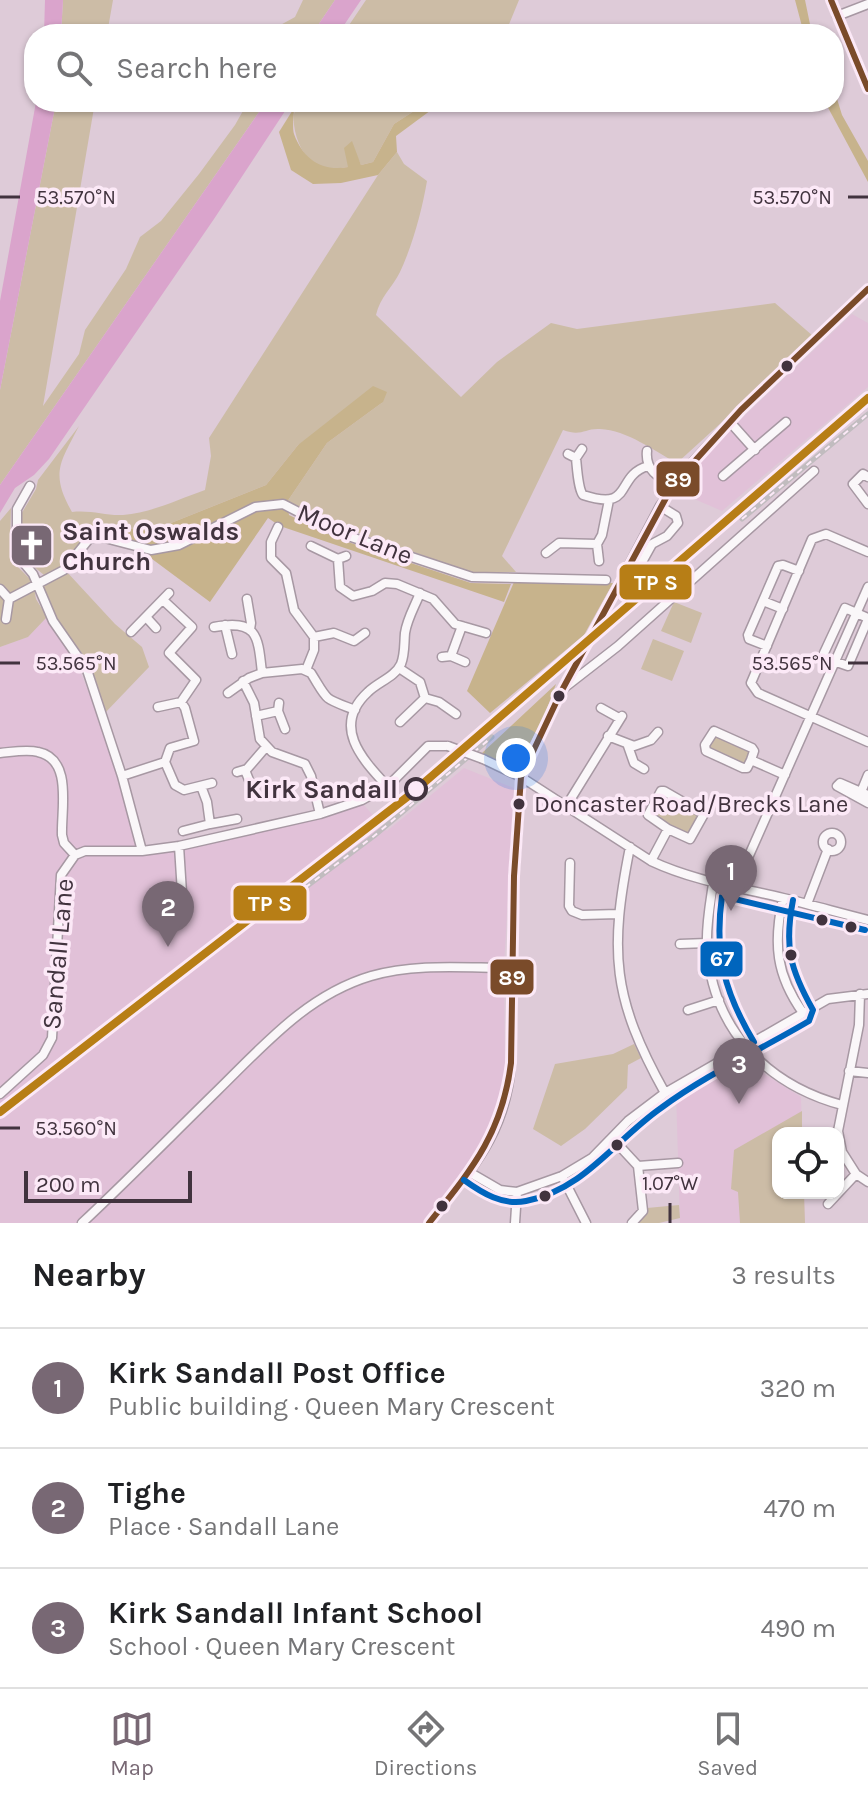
<!DOCTYPE html>
<html lang="en">
<head>
<meta charset="utf-8">
<style>
  body { margin:0; font-family:Karla,sans-serif; background:#f6f6f6; color:#202124 }
  .controls { position:absolute; right:24px; bottom:24px; display:grid; overflow:hidden; border-radius:16px; box-shadow:0 2px 6px #0004 }
  .controls button { width:72px; height:72px; display:grid; place-items:center; padding:0; border:0; border-bottom:2px solid #e0e0e0; background:#fff; color:#202124; font:40px sans-serif }
  .scale { position:absolute; left:24px; bottom:20px; width:168px; box-sizing:border-box; padding-left:8px; border:4px solid #41333e; border-top:0; font-size:22px; line-height:28px; white-space:nowrap; color:#41333e; -webkit-text-stroke:6px #fce9f7; paint-order:stroke }
  .you { position:absolute; left:516px; top:758px; width:28px; height:28px; margin:-20px; border:6px solid #fff; border-radius:50%; background:#1a73e8; box-shadow:0 0 0 12px #1a73e833 }
  .badge { display:grid; place-items:center; width:52px; height:52px; border-radius:50%; background:#786874; color:#fff; font-size:26px; font-weight:700 }
  .pin { position:absolute; translate:-50% -66px; filter:drop-shadow(0 2px 4px #0008) }
  .pin::after { content:''; position:absolute; top:42px; width:28px; height:24px; background:inherit; clip-path:polygon(0 0,100% 0,50% 100%) }
  .list { margin:0; padding:0; list-style:none }
  h2 { display:flex; justify-content:space-between; align-items:center; height:104px; margin:0; padding:0 32px; font-size:34px }
  h2 small { font-size:26px; font-weight:400; color:#757577 }
  .list li { display:grid; grid-template-columns:52px 1fr auto; gap:24px; align-items:center; box-sizing:border-box; height:120px; padding:0 32px; border-top:2px solid #e0e0e0 }
  .list b { display:block; font-size:30px; white-space:nowrap }
  .list p { margin:0; font-size:26px; white-space:nowrap; color:#757577 }
  .list em { font-size:26px; font-style:normal; color:#757577 }
  .icon { flex:none; width:44px; height:44px; fill:none; stroke:currentColor; stroke-width:2; stroke-linecap:round; stroke-linejoin:round }
  .map { position:relative; flex:none; width:868px; height:1223px; overflow:hidden }
  .search { position:absolute; background:#fff; box-shadow:0 2px 6px #0004; left:24px; right:24px; top:24px; height:88px; display:flex; align-items:center; gap:20px; box-sizing:border-box; padding:0 28px; border-radius:32px; color:#757577; font-size:30px }
  .sheet { height:464px; background:#fff }
  nav { display:flex; justify-content:space-around; align-items:center; box-sizing:border-box; height:112px; border-top:2px solid #e0e0e0; background:#fff; font-size:22px; color:#757577 }
  nav a { display:grid; justify-items:center; gap:4px }
  nav .on { color:#786874 }
  .map>svg:first-child { display:block }
  .built { fill:#e1c1d8 }
  .green { fill:#ccbca6 }
  .forest { fill:#c7b38c }
  .water { fill:#daa4cc }
  .lines { fill:none; stroke-linecap:round; stroke-linejoin:round }
  .minor-casing { stroke:#a798a3; stroke-width:11 }
  .minor { stroke:#faf7f9; stroke-width:8 }
  .rail-casing { stroke:#c1bcbf; stroke-width:5 }
  .rail { stroke:#fce9f7; stroke-width:2; stroke-dasharray:6; stroke-linecap:butt }
  .minor-bridge-casing { stroke:#a798a3; stroke-width:11; stroke-linecap:butt }
  .minor-bridge { stroke:#faf7f9; stroke-width:8 }
  .bus-1-casing { stroke:#fce9f7; stroke-width:12 }
  .bus-2-casing { stroke:#fce9f7; stroke-width:12 }
  .bus-1 { stroke:#7a4b2a; stroke-width:6 }
  .bus-2 { stroke:#0065bd; stroke-width:6 }
  .rail-1-casing { stroke:#fce9f7; stroke-width:14 }
  .rail-1 { stroke:#b77e16; stroke-width:8 }
  .ticks { fill:none; stroke:#41333e; stroke-width:3 }
  .bus-dot { fill:#41333e; stroke:#fce9f7; stroke-width:3 }
  .stop-dot { fill:#fce9f7; stroke:#41333e; stroke-width:4 }
  .labels { text-anchor:middle; dominant-baseline:central; stroke-width:7; stroke-linejoin:round; paint-order:stroke }
  .bus-label { font-size:24px; fill:#41333e; stroke:#fce9f7; text-anchor:start }
  .poi-label { font-size:26px; font-weight:bold; fill:#41333e; stroke:#fce9f7; text-anchor:start }
  .street-label { font-size:26px; fill:#41333e; stroke:#fce9f7 }
  .stop-label { font-size:26px; font-weight:bold; fill:#41333e; stroke:#fce9f7; text-anchor:end }
  .ticks-label { font-size:20px; text-anchor:middle; fill:#41333e; stroke:#fce9f7; stroke-width:7; stroke-linejoin:round; paint-order:stroke }
  .line-badge { stroke:#fce9f7; stroke-width:3 }
  .badge-label { font-size:22px; text-anchor:middle; font-weight:bold; fill:#fff }
</style>
</head>
<body>
<div class="map">
<svg width="868" height="1223" viewBox="0 0 868 1223">
  <rect width="100%" height="100%" fill="#decbd8"/>
  <path class="built" d="M852,314L868,323V387L722,511L676,491L701,457Z
    M47,617L80,671L99,718L119,779L140,856L185,849L363,804L387,831L464,768L514,788L504,966L505,1073L493,1121L465,1169L423,1223H0V647L28,637Z
    M744,1054L766,1075L801,1097L802,1133H778V1193H804L805,1223H680L676,1092Z"/>
  <path class="green" d="M63,0H113L107,34H61Z
    M303,0H335L312,34H264L295,17Z
    M366,0H519L505,34H343Z
    M56,102H95L43,406L79,354L85,330L126,269L140,237L161,221L199,174L235,125L248,102H266L0,485V390Z
    M298,102H428L394,124L373,162L361,165L355,152L348,167C336,169 321,170 311,161C297,149 288,118 298,102Z
    M397,152L404,164L427,181C422,210 413,244 400,272C392,288 380,297 376,315L461,397L497,362L551,323L577,329L775,303L813,336L779,370L677,463C654,451 627,430 600,429C584,428 582,437 563,430L502,556L516,572H471L344,528L287,502L327,443L383,402L298,445L266,485L151,531L113,527L115,537L94,530C76,544 68,570 44,575L22,557L19,540L20,516L36,489L38,480L79,426C60,463 50,473 72,512C92,510 106,516 123,515C151,513 179,499 205,490L211,456L209,438L378,175Z
    M11,508L10,547L13,562L33,582L36,599L47,617L28,637L0,647V521Z
    M66,571L115,624L142,647L149,667L104,714L91,665L56,619L41,585L56,579Z
    M674,602L702,613L691,643L661,631Z
    M653,639L684,651L672,681L641,669Z
    M712,734L751,751L744,765L707,748Z
    M661,794H666L700,816L691,834L686,835L675,830L673,826L663,824L651,812Z
    M634,1044L641,1058L628,1065L627,1088L585,1129L561,1146L533,1129L555,1064L613,1054Z
    M802,1111V1133H778V1193H804L805,1223H740L738,1192L731,1189L734,1150Z
    M679,1205L680,1218L659,1223H639L647,1208Z"/>
  <path class="forest" d="M795,0H805L812,34H804Z
    M834,89L842,115L868,161V182L825,102H834Z
    M428,102H442L396,136L397,152L378,175L341,183L313,184L291,170L279,132L294,108C294,116 292,127 294,134C303,159 322,172 348,167L344,148L352,141L361,165L373,162L394,124Z
    M373,386L387,392L383,402L327,443L287,502L289,515L339,539L471,583L511,584L504,602L280,526L268,518L210,602L144,553L118,543L112,527L151,531L266,485L298,445Z
    M514,582L613,583L584,635L490,713L467,691Z
    M556,684L545,714L518,766L511,767L482,753Z"/>
  <path class="water" d="M45,0H63L61,34H44Z
    M335,0H361L338,34H312Z
    M36,102H56L0,390V301Z
    M266,102H291L214,219L49,459L34,475L15,488L0,513V485Z"/>
  <g class="lines">
    <defs>
      <path id="minor" d="M831,0L868,89
        M837,16L868,4
        M730,422L755,450
        M647,451C645,470 658,477 673,485
        M568,454L576,458L582,449
        M576,458C577,467 578,489 583,495C635,512 614,476 648,466
        M723,476L786,422
        M868,477L863,474L853,484L868,504
        M30,486L17,509V555L33,574L53,621L87,670L122,776L142,851
        M278,527L271,542V558L286,573L294,610L314,637V650L306,670
        M597,544L599,561
        M311,546L338,559L346,556
        M868,552L826,534L812,539L751,683L758,693L868,742
        M546,553L559,543L597,544L602,535L609,500
        M338,559L340,587L353,596L372,591L385,583L397,584L433,599L455,624L486,633
        M642,562L652,544L667,536L678,523L676,516L660,506
        M0,589L9,599
        M9,599L64,570L89,539L97,536L151,550L179,545L255,507L283,504L339,533L472,577L606,580
        M247,599L251,623L250,629
        M763,601L783,609
        M607,607L660,506L690,465L741,410L868,289
        M146,617L156,628
        M868,618L845,608L824,653L825,658L848,666L868,619
        M6,619L9,599
        M225,625L232,654
        M214,627C258,619 258,636 262,673
        M131,632L169,593
        M314,637L334,633L354,641L365,633
        M767,646L749,639L748,635L778,566L783,565L799,571
        M451,656L462,626
        M442,657L451,656L465,662
        M399,668L420,682L425,698L400,722
        M243,681L254,703L260,739L272,752L305,764L311,776L320,814
        M564,688L618,646L814,471
        M228,693L249,678L262,673L302,669L311,673C329,702 322,697 355,710
        M425,698L439,702L456,714
        M279,703L278,711L285,729
        M158,707L181,702L196,680L169,653L192,627L163,600
        M601,708L619,718
        M256,716L278,711
        M608,736L634,746L651,740L658,732
        M628,746L634,763L644,769
        M0,753C12,752 27,749 38,752C73,759 61,809 62,835L64,843L75,855
        M483,759L521,777L651,861C694,881 738,887 783,898C812,905 840,913 868,920
        M751,760L754,751L752,748L714,731L705,745L706,751L743,768H747L751,760L785,775
        M165,762L170,748L194,741L185,708L181,702
        M165,762L175,785L184,790L212,783
        M245,770L253,790
        M237,772L247,769L266,747
        M122,776L165,762
        M387,786C362,759 331,726 368,692C378,682 395,677 401,664C405,654 404,644 405,633C407,619 415,606 420,593
        M861,792L868,775
        M868,795L840,783L837,786L868,803
        M567,805L622,716
        M210,824L237,819
        M183,831L210,824L207,802L201,786
        M823 842a9 9 0 1 1 18 0a9 9 0 1 1-18 0Z
        M630,847C609,952 612,998 665,1093
        M651,861L668,829L648,815L661,791H664L704,814L690,839L668,829
        M570,863L569,906L572,911L582,915L618,914
        M713,884C710,904 706,925 707,946C712,1028 765,1084 842,1105
        M735,887L868,587
        M783,898C773,944 776,975 803,1013
        M172,904L182,893L179,846
        M807,904L828,849
        M680,944L707,943
        M860,994L859,1025L838,1131L842,1152L856,1174L868,1182
        M688,1010L719,1000
        M849,1071L868,1073
        M0,1094L43,1055L52,1038L61,875L75,855L85,851H142L179,846L320,814L362,800L389,785L428,746H448
        M612,1138L638,1166L643,1211L632,1223
        M638,1166L678,1163
        M469,1172L500,1190L517,1192L562,1176L592,1158L628,1121L665,1093L828,999L868,994
        M562,1176L586,1223
        M828,1204L856,1174
        M82,1223C128,1180 172,1135 217,1091C264,1045 307,995 371,976C416,963 465,968 511,968
        M429,1223C471,1169 506,1135 511,1063L514,876L521,777L561,692
        M515,1223L517,1192"/>
    </defs>
    <use href="#minor" class="minor-casing"/>
    <use href="#minor" class="minor"/>
    <defs>
      <path id="rail" d="M742,519L868,414
        M286,902L374,836L492,737
        M0,1107L409,793L868,394"/>
    </defs>
    <use href="#rail" class="rail-casing"/>
    <use href="#rail" class="rail"/>
    <defs>
      <path id="minor-bridge" d="M561,692L607,607
        M448,746L483,759"/>
    </defs>
    <use href="#minor-bridge" class="minor-bridge-casing"/>
    <use href="#minor-bridge" class="minor-bridge"/>
    <defs>
      <path id="bus-1" d="M831,0L868,89
        M429,1223C472,1169 502,1134 511,1063L514,876L521,777L561,692L673,485L741,410L868,289"/>
      <path id="bus-2" d="M754,1042C724,992 714,953 722,896L865,930
        M464,1180C482,1193 503,1206 526,1201C584,1190 615,1140 661,1108C707,1074 760,1050 809,1021L813,1010C790,969 784,947 793,900"/>
    </defs>
    <use href="#bus-1" class="bus-1-casing"/>
    <use href="#bus-2" class="bus-2-casing"/>
    <use href="#bus-1" class="bus-1"/>
    <use href="#bus-2" class="bus-2"/>
    <defs>
      <path id="rail-1" d="M0,1112L411,794L868,398"/>
    </defs>
    <use href="#rail-1" class="rail-1-casing"/>
    <use href="#rail-1" class="rail-1"/>
  </g>
  <path class="ticks" d="M0,197H20M848,197H868M0,663H20M848,663H868M0,1128H20M670,1203V1223"/>
  <defs>
    <symbol id="church-square" viewBox="-11 -11 22 22"><rect x="-9" y="-9" width="18" height="18" rx="4" fill="#786874" stroke="#fce9f7"/><path d="M-1.2-6h2.4v3.5h3.3v2.4h-3.3V6h-2.4V-.1h-3.3v-2.4h3.3Z" fill="#fff"/></symbol>
  </defs>
  <g fill-rule="evenodd">
    <use href="#church-square" x="6" y="520" width="51" height="51"/>
  </g>
  <g class="bus-dot">
    <circle cx="787" cy="366" r="7"/>
    <circle cx="559" cy="696" r="7"/>
    <circle cx="519" cy="804" r="7"/>
    <circle cx="822" cy="920" r="7"/>
    <circle cx="851" cy="927" r="7"/>
    <circle cx="791" cy="955" r="7"/>
    <circle cx="617" cy="1145" r="7"/>
    <circle cx="545" cy="1196" r="7"/>
    <circle cx="442" cy="1206" r="7"/>
  </g>
  <circle class="stop-dot" cx="416" cy="789" r="10"/>
  <g class="labels">
    <g class="bus-label">
      <text x="534" y="804">Doncaster Road/Brecks Lane</text>
    </g>
    <g class="poi-label">
      <text x="62" y="531">Saint Oswalds<tspan x="62" dy="30">Church</tspan></text>
    </g>
    <g class="street-label">
      <text transform="translate(355 534) rotate(22)">Moor Lane</text>
      <text transform="translate(58 954) rotate(-85)">Sandall Lane</text>
    </g>
    <g class="stop-label">
      <text x="398" y="789">Kirk Sandall</text>
    </g>
  </g>
  <g class="ticks-label">
    <text x="76" y="204">53.570°N</text>
    <text x="792" y="204">53.570°N</text>
    <text x="76" y="670">53.565°N</text>
    <text x="792" y="670">53.565°N</text>
    <text x="76" y="1135">53.560°N</text>
    <text x="670" y="1190">1.07°W</text>
  </g>
  <g class="line-badge">
    <rect x="655" y="460" width="46" height="38" rx="8" fill="#7a4b2a"/>
    <rect x="618" y="563" width="75" height="38" rx="8" fill="#b77e16"/>
    <rect x="232" y="884" width="76" height="38" rx="8" fill="#b77e16"/>
    <rect x="699" y="940" width="45" height="38" rx="8" fill="#0065bd"/>
    <rect x="489" y="958" width="46" height="38" rx="8" fill="#7a4b2a"/>
  </g>
  <g class="badge-label">
    <text x="678" y="487">89</text>
    <text x="656" y="590">TP S</text>
    <text x="270" y="911">TP S</text>
    <text x="722" y="966">67</text>
    <text x="512" y="985">89</text>
  </g>
</svg>
<div class="controls">
<button><svg class="icon" aria-label="locate" viewBox="0 0 24 24"><circle cx="12" cy="12" r="6"/><path d="M12 2v4M12 18v4M2 12h4M18 12h4"/></svg></button>
</div>
<div class="scale">200 m</div>
<div class="you"></div>
<div class="pin badge" style="left:731px;top:911px">1</div>
<div class="pin badge" style="left:168px;top:947px">2</div>
<div class="pin badge" style="left:739px;top:1104px">3</div>
<div class="search"><svg class="icon" aria-label="search" viewBox="0 0 24 24"><circle cx="10" cy="10" r="6"/><path d="M15 15l6 6"/></svg>Search here</div>
</div>
<section class="sheet">
<h2>Nearby<small>3 results</small></h2>
<ul class="list">
<li><span class="badge">1</span><div><b>Kirk Sandall Post Office</b><p>Public building · Queen Mary Crescent</p></div><em>320 m</em></li>
<li><span class="badge">2</span><div><b>Tighe</b><p>Place · Sandall Lane</p></div><em>470 m</em></li>
<li><span class="badge">3</span><div><b>Kirk Sandall Infant School</b><p>School · Queen Mary Crescent</p></div><em>490 m</em></li>
</ul>
</section>
<nav>
<a class="on"><svg class="icon" aria-label="map" viewBox="0 0 24 24"><path d="M3 6l6-2 6 2 6-2v14l-6 2-6-2-6 2zM9 4v14M15 6v14"/></svg>Map</a>
<a><svg class="icon" aria-label="directions" viewBox="0 0 24 24"><path d="M12 3l9 9-9 9-9-9zM9 14v-3h6M13 9l2 2-2 2"/></svg>Directions</a>
<a><svg class="icon" aria-label="saved" viewBox="0 0 24 24"><path d="M7 4h10v16l-5-4-5 4z"/></svg>Saved</a>
</nav>
</body>
</html>
